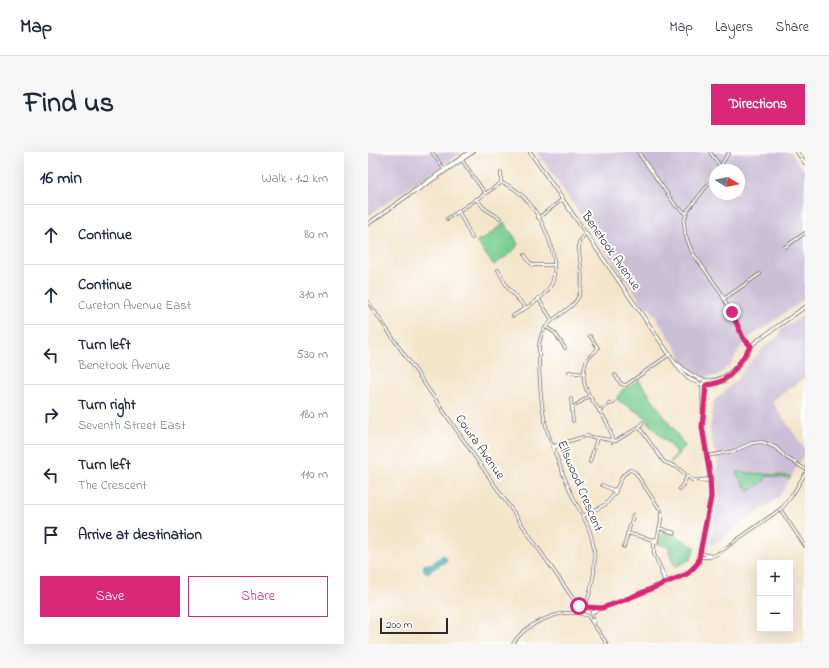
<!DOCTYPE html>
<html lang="en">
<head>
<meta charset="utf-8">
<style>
  body { margin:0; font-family:"Indie Flower",sans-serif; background:#f6f6f7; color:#1f2937 }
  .controls { position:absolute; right:12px; bottom:12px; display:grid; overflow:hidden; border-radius:0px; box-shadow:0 4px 16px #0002 }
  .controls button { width:36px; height:36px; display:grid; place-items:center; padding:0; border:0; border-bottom:1px solid #e0e1e3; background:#fff; color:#1f2937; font:20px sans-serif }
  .compass { position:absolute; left:341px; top:12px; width:36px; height:36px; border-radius:50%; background:#fff; box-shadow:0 4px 16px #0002; rotate:100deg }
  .scale { position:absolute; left:12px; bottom:10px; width:68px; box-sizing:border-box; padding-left:4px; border:2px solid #2b2b2b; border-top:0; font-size:11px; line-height:14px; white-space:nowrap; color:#2b2b2b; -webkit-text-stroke:3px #fff; paint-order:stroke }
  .stop { position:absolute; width:12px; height:12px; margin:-9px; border:3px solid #db2777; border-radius:50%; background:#fff }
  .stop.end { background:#db2777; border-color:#fff; box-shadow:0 1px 4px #0008 }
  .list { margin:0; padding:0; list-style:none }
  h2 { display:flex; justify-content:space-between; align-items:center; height:52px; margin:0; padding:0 16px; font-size:17px }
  h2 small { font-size:13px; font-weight:400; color:#747a83 }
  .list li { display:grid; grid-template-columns:26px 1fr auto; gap:12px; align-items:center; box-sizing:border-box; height:60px; padding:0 16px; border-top:1px solid #e0e1e3 }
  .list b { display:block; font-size:15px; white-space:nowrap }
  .list p { margin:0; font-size:13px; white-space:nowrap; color:#747a83 }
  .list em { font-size:13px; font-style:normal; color:#747a83 }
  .actions { display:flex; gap:8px; padding:12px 16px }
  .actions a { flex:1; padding:9px 0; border:1px solid #db2777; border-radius:0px; text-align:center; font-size:14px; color:#db2777 }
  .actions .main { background:#db2777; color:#fff }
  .icon { flex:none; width:22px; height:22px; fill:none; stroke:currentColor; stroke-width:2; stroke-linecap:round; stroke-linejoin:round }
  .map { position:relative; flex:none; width:437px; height:492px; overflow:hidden; border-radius:0px }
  header { display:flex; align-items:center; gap:24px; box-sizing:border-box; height:56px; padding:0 20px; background:#fff; border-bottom:1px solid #e0e1e3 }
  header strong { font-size:19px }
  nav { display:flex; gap:22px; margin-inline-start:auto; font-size:14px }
  .intro { display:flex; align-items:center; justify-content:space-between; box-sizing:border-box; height:96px; padding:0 24px }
  h1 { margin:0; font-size:28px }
  .button { padding:10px 18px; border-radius:0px; background:#db2777; color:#fff; font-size:14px; font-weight:700 }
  main { display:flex; gap:24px; padding:0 24px }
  aside { flex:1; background:#fff; border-radius:0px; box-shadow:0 4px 16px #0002 }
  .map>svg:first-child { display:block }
  .industrial { fill:#cbbfd5; fill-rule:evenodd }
  .green { fill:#78ce92; stroke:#527c5e }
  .water { fill:#44b2bf; stroke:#386e75 }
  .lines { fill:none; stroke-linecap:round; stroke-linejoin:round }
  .street-casing { stroke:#716c63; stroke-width:3.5 }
  .secondary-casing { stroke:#716c63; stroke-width:4 }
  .street { stroke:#fff; stroke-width:2 }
  .secondary { stroke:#fff; stroke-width:2.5 }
  .route { stroke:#db2777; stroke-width:5 }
  .labels { text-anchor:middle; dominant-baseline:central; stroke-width:4; stroke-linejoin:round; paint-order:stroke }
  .street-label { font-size:13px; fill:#2b2b2b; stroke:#fff }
</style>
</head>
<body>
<header>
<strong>Map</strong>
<nav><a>Map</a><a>Layers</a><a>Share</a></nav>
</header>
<div class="intro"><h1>Find us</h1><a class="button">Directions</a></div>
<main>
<aside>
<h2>16 min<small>Walk · 1.2 km</small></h2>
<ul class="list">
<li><svg class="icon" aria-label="ahead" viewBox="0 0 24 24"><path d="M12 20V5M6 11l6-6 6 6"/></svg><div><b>Continue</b></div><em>80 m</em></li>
<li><svg class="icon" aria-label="ahead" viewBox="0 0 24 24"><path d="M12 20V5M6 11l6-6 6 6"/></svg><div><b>Continue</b><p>Cureton Avenue East</p></div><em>310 m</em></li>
<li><svg class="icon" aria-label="left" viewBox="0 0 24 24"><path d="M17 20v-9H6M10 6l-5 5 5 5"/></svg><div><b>Turn left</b><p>Benetook Avenue</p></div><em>530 m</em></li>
<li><svg class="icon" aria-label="right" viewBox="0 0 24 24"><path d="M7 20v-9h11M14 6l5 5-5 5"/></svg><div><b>Turn right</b><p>Seventh Street East</p></div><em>180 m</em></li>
<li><svg class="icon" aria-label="left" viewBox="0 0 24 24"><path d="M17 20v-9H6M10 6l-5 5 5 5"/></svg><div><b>Turn left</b><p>The Crescent</p></div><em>110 m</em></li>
<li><svg class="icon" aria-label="arrive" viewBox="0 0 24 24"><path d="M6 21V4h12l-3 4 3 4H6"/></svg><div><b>Arrive at destination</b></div></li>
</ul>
<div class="actions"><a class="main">Save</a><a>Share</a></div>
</aside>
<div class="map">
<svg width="437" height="492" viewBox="0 0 437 492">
  <rect width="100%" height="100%" fill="#fff"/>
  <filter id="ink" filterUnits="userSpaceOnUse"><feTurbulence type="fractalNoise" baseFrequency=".025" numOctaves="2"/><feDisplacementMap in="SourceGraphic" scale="8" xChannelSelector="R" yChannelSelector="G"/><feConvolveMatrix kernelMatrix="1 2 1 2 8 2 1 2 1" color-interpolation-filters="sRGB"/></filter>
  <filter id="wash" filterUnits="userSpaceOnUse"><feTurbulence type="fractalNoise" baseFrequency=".012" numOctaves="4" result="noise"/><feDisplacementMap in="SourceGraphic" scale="16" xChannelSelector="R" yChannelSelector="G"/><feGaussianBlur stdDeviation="0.9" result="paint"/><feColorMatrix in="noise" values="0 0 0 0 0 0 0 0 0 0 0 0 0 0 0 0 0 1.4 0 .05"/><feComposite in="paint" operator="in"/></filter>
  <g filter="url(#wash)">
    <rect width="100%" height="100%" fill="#f3e5ca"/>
    <path class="industrial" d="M0,0H94L0,64Z
      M169,0H423L437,20V147L382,185L371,197L363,212L349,224L334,225L320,218L311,205L313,203L281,155L278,157ZM347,18H371V42H347Z
      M437,162V226L404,249L437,298V301L411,345L344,393L342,392L350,345L349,308L347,299L345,298L342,278L345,250L369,227L379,213L398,193L411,184L413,181L411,179Z"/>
    <path class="green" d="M136,71L146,84L150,93L143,101L126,113L108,90L111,87L114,88Z
      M271,228L317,294L304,310L302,309L309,301L280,271L279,266L248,247L255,237L260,236Z
      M369,320L423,324L422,326L399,324L396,329L381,340L369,323Z
      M294,380C306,383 315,388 327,395L323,407L307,415L301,400L302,395L290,392Z"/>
    <path class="water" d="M75,403L79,406L78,409L59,421L56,418V413L65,411Z"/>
  </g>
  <g filter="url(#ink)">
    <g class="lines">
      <defs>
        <path id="street" d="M64,0L77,19
          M270,0L308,54L318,61
          M342,0L352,14
          M93,7L117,41
          M350,18L361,0
          M347,24L320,58L316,69L317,82L324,100L352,139L375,186L383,194
          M133,31V20
          M108,47L117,57L132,66
          M91,60L104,86
          M170,66L195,47
          M79,67L133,31C165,37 197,105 183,133C176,147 157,156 145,164
          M417,95L437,81
          M157,103L160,109L165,113H186
          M130,118L140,136L157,155
          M170,146L184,168
          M357,146L392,122
          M0,150L213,458
          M178,175L187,181L197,196
          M222,184L230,196C227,202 220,203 218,210C206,246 243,257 244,290
          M201,220L216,222
          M247,223L253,232L258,233L302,202
          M203,247L205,269
          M204,256L221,244
          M231,259L241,252L246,251
          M336,263L338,233L337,229
          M271,275L296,310L309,315L324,328L343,329
          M185,294L218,284L248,289L271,275L275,270
          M186,296L195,292
          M339,304L366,299L384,291L394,290L407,295L419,306L437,317
          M222,310L229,286
          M332,328L343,327
          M234,333L245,338
          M246,337L248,339L247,341L245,339Z
          M312,337L319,325
          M248,338L255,323L262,318L267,320L293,359V368L289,388
          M412,357L437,394
          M215,364L238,352L247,341
          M291,376L307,381
          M259,381L286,388
          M287,387L289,389L288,391L285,389Z
          M286,390V402L299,430
          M256,395L265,363
          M332,401L343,404
          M332,405H342L349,402L414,356L423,345L437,322
          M293,420L297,431
          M217,455C227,429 231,401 220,375C216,364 209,354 204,343C195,323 187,301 180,281C172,255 171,226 171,200C169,163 204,165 212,141C217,125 210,106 211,90L218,81
          M223,456H232
          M215,462L213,458L216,455L223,456L224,461
          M226,472L224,461L227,459L319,422L326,416L331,408L343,345L342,324L335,275L334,232L337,229
          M145,492C157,471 196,454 220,464L239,492"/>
        <path id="secondary" d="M162,0L312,218L321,227L332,232H345L356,229L367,219L386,191L437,155
          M429,0L437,11
          M48,39L105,0
          M0,72L101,0
          M310,212C329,231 348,236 368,215"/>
      </defs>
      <use href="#street" class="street-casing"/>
      <use href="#secondary" class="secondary-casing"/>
      <use href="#street" class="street"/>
      <use href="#secondary" class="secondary"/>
    </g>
  </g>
  <g class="lines" filter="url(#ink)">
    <path class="route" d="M211,454L213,458L217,455L234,456L254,449L319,422L330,411L343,345L342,323L334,275L338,233C363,232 370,211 383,194L375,186L364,160"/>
  </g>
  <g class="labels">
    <g class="street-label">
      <text transform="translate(243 99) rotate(55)">Benetook Avenue</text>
      <text transform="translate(112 295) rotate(55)">Cowra Avenue</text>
      <text transform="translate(212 334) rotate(67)">Ellswood Crescent</text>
    </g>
  </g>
</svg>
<div class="controls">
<button>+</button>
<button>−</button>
</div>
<svg class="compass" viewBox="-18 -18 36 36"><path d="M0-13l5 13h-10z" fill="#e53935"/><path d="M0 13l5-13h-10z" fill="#747a83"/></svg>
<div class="scale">200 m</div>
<div class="stop" style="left:211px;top:454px"></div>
<div class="stop end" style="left:364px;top:160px"></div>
</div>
</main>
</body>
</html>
